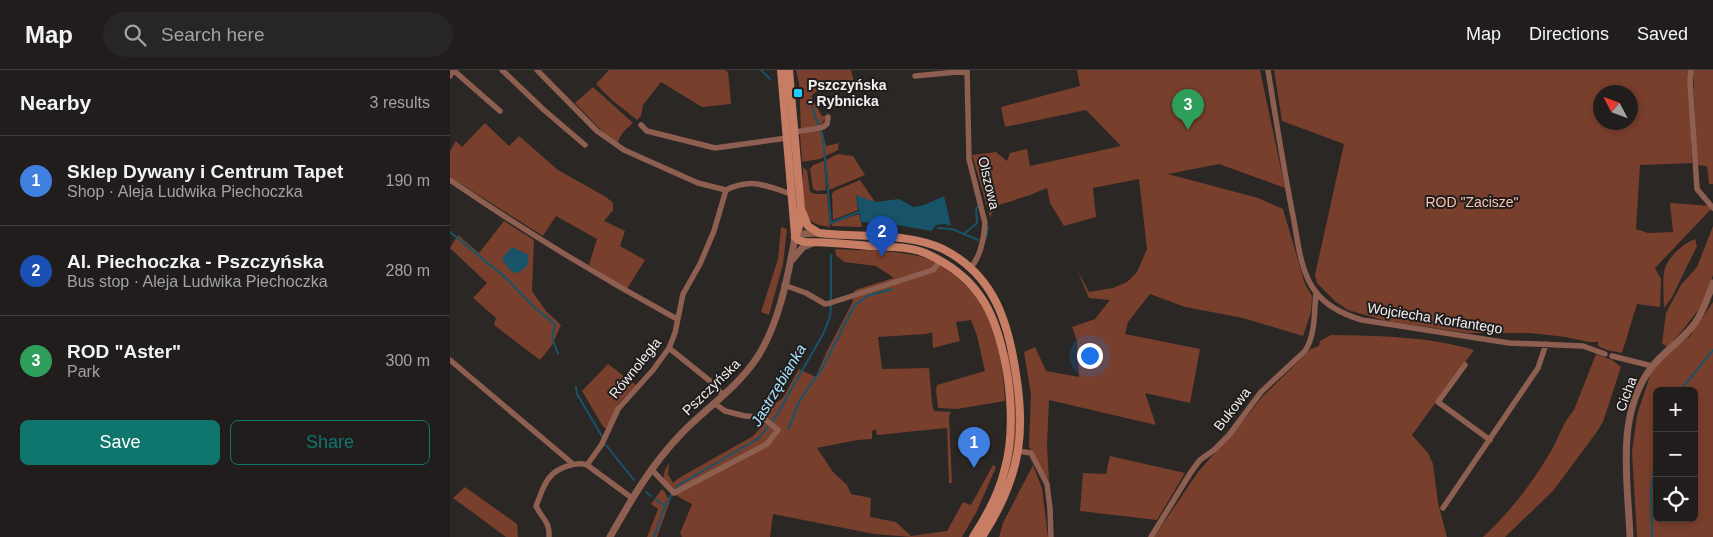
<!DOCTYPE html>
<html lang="en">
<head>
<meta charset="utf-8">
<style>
  body { margin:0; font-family:Helvetica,sans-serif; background:#282625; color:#f1f3f6 }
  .controls { position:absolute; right:15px; bottom:15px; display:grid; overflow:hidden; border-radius:8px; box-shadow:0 2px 8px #0003 }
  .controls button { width:45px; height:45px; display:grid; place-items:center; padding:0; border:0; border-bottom:1px solid #3d3b3b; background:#201d1c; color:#f1f3f6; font:25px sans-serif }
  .compass { position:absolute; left:1143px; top:15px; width:45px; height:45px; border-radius:50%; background:#201d1c; box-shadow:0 2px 8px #0003; rotate:311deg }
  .you { position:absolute; left:639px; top:285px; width:18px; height:18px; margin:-12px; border:4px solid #fff; border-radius:50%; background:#1a73e8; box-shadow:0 0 0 8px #1a73e833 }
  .badge { display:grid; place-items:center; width:32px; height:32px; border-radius:50%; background:#0f766e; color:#fff; font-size:16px; font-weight:700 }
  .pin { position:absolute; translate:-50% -41px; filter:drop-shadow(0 1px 2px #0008) }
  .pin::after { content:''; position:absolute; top:26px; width:18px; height:15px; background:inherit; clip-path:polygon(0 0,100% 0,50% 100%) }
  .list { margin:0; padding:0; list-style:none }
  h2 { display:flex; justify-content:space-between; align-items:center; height:65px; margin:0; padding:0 20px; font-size:21px }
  h2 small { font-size:16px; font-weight:400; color:#a2a2a3 }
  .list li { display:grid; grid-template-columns:32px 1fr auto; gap:15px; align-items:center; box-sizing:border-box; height:90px; padding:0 20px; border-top:1px solid #3d3b3b }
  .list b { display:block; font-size:19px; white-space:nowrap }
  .list p { margin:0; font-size:16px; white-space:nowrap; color:#a2a2a3 }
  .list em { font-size:16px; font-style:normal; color:#a2a2a3 }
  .actions { display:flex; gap:10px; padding:15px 20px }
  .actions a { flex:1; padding:11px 0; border:1px solid #0f766e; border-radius:8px; text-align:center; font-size:18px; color:#0f766e }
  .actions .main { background:#0f766e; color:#fff }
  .icon { flex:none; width:28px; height:28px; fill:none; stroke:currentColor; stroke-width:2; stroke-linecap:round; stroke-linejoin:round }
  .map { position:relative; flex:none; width:1263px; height:467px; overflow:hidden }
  header { display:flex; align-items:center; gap:30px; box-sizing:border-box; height:70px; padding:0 25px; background:#201d1c; border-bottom:1px solid #3d3b3b }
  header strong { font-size:24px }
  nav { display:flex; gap:28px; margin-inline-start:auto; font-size:18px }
  .search { width:350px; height:45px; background:#282625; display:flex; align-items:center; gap:12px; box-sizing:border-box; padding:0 18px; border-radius:28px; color:#a2a2a3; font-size:19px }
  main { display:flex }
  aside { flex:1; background:#201d1c }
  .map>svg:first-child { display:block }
  .green { fill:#783f2c; fill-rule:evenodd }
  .water { fill:#185469 }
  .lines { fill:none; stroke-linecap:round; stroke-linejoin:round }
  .stream { stroke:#185469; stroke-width:2 }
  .minor { stroke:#8e5f50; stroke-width:5.5 }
  .tertiary { stroke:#8e5f50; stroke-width:7 }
  .secondary { stroke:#c77d64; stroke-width:8 }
  .poi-dot { fill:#21c9fd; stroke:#211d1c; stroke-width:2 }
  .labels { text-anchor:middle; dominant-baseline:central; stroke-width:4; stroke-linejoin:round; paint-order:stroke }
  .poi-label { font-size:14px; font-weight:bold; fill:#f3f0f0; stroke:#211d1c; text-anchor:start }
  .street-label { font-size:14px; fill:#f3f0f0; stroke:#211d1c }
  .park-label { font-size:14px; fill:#fbc3b0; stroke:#211d1c }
  .water-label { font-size:15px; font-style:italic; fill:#a8e4fd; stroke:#211d1c }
</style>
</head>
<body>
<header>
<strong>Map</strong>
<div class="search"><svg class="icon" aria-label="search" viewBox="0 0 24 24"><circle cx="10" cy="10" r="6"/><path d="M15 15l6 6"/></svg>Search here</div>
<nav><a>Map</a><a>Directions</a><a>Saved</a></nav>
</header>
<main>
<aside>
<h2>Nearby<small>3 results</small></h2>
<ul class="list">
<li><span class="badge" style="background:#3f7fe0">1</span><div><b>Sklep Dywany i Centrum Tapet</b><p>Shop · Aleja Ludwika Piechoczka</p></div><em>190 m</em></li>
<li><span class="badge" style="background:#1a4fb4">2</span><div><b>Al. Piechoczka - Pszczyńska</b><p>Bus stop · Aleja Ludwika Piechoczka</p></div><em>280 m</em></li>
<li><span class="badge" style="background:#2e9e5b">3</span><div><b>ROD &quot;Aster&quot;</b><p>Park</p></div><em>300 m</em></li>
</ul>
<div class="actions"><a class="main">Save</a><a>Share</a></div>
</aside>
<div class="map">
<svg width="1263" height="467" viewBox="0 0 1263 467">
  <rect width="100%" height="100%" fill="#2a2725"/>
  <path class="green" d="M159,0H275L278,2L281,34L252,37L211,12L193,35L191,46L187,50L162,30L146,14Z
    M346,0H401L404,12L368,20L361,26L372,46H376L372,54L351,60L349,13Z
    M627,0H810L835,118L769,94L718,104L808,128L833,139L855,214L862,226L861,242L853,266L793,248L735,237L700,224L678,252L675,264L750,279L740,333L695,323L706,355L599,330L597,376L599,411L579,377L581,325L574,282L585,277L596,301L629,307L627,271L622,257L645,249L660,230L639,228L627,200L639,222L663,218L677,212L687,202L697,179L689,109L643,118L646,147L614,156L600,133L597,118L580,125L546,136L540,147L522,85L546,82L557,91L560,83L577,79L580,96L671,76L636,40L555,57L551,37L630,16Z
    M824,0H1239L1242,93L1190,95L1186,159L1198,163L1223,162L1220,133L1263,136V137L1205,198L1211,209L1210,237L1187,234L1172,283L1157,280L1148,276V272H1138L1116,267L1080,263H1018L936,251L898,240L886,232L867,213L865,205L894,74L832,51ZM1150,22H1180V52H1150Z
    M1243,0H1263V114H1259L1257,96L1247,95Z
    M143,17L183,53C176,59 170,64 168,73L154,63L125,33Z
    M35,53L59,76L69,66L108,100L156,127L163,133V140L154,151L175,161L170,176L195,190L177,219L139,195L147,169L106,146L93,166L0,107V81L6,71L12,77Z
    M372,60L376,76L389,73L388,80L370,89L352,92L350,64Z
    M388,84L403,86L415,105L379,120L376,90Z
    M374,91L376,120L367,121L363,119L360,99L363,95Z
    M353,97L357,100L360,122L365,124H377L380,157C373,156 365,155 360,150C352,142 353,109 353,97Z
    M410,110L425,132L406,126L408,140L383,150L382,124L384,121Z
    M409,144L412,157L382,156V153Z
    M54,151L84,170L82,221L96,241L111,255L102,275L90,290L44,255L46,248L23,228L37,213L0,178L8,165L29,183Z
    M1263,156V205L1252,235L1232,261L1217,277L1212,273L1216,243L1231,215L1247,197Z
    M331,157L337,159L333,194L319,245L311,242L328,189Z
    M1245,169L1247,176L1222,227L1214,238C1214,228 1212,207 1215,198C1220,185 1233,174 1245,169Z
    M385,179C418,181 454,179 484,191C500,198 526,224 535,238C546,254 555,311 555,331L507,339L488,338L486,320L487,315L535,301L527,266L521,250L506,252L510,271L483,278L482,262L477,264L428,267L432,299L479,298L482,333L484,341L501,342L499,346L502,413H499L497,358L427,365L426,359L422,361V369L407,370L367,378L383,402L397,415L401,424L421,428L420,447L446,452L461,466L497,461L513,432L521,435L543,395L546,397L527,441L512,467H461L424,464L323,444L320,467H232L230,463L242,434C224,425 204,415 219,393L218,404L223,413L229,408L303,366L317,351L306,345L332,329L349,299L366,307L376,283L402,233L405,220L444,208L426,196L394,192L386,185Z
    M1263,232V467H1187L1182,382L1187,345L1202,300L1221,281L1240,266ZM1207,321H1244V448H1207Z
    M881,265C930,266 977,266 1024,280L962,365L978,383L983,394L988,433L997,467H704L748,402L798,345L812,327L861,279L869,276L870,271Z
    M559,281L567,334V362L562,396L550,432L529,467H526C536,448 548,429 556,408C571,368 562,323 557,282Z
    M1146,284L1162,290L1171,297L1153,352L1146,363L1103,421L1055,467H1033C1060,442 1083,412 1101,381C1109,367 1113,352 1124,340Z
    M158,294L186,315L168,334L157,358H154L132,321Z
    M660,386L735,403L707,450L630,441L633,403L656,404Z
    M583,395L592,418L598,467H549L553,453Z
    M15,417L67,454L68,467H56L3,428Z
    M212,419L215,422L217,427L221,428L207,467H197L208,439L201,434Z"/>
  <path class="water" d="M406,125L425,132L449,129L464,137L474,135L494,126L501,156L495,154L486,155L482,161L441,154L411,152Z
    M62,177L79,185L77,196L68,203L62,202L53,191V187Z"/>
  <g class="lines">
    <path class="stream" d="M311,0L320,9
      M362,37L373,68L381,154
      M381,153L409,142
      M488,158L502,159L528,170
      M0,162L56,208L86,239L105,254L102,268L108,284
      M515,163L527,153L526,138L528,137
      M536,168L538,158
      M381,230V185
      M126,317L127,324L153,368
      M1230,321L1263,280
      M338,359L349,332L361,314L372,299L404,236L417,226L442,219
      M156,375L184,410
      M224,420L227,416L309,368L325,348L373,264L380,247L381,235
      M196,422L201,426
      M205,429L215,436
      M204,467L215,436L222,424
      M1202,467L1201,422L1207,373"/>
    <path class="minor" d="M3,0L50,41
      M52,0L94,40L135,75
      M87,0L147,61L174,80L248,113L276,120
      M517,0L519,89L535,153C534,168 530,188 520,198
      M818,0C826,50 834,101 844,151C848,174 851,202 865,221C876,236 895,245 912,250L1059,273L1133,276L1155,284
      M1241,0L1240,11L1247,119L1263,138
      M0,2L1,3L0,6
      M465,6L517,1
      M191,55L197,61L265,78L337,68
      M345,62L364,59L373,57L377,54L378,47
      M0,110C73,160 150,207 227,249
      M334,215L356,223L375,234L380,233L483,200L490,191
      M219,278L260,311L273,325
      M1162,286L1202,296
      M0,290L123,394
      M1015,295L988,332L1040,370
      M568,381L581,383L597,414L600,439L601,467
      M137,395L182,428
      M201,399L224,423L317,374L328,360L312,347L295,346L275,341L264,333
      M993,438L1088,298L1096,274
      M99,467C100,451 92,449 86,436C90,427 93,414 100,407C107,398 126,391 137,395L152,374L168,339L203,300L219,278L225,263L233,224L250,194L264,161L276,120C301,108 314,115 338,123H341
      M701,467L741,402L750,390L764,380L779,365L811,322L855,281C866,264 864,241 866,222"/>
    <path class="tertiary" d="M342,190L353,177L363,173
      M160,467C181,430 201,395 231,364C254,340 284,320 304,292C328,259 338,207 345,167L350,164L369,163
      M1180,467C1178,411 1165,346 1201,298C1213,282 1230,272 1242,257C1252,245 1258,228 1263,213"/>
    <path class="secondary" d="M331,0L345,165
      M339,0L351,139L350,154L345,167
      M351,139L358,156L369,163C408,168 458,162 493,179C544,205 558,251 566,304C570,329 572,355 568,380C563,411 549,441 532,467
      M345,167L348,170L355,172C376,172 398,174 419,176C437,177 458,176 475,183C533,208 549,250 558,309C562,340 563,372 554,402C548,426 536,447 523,467"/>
  </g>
  <rect class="poi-dot" x="343" y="18" width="10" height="10" rx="2.5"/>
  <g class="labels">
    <g class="poi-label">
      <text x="358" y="15">Pszczyńska<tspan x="358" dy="16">- Rybnicka</tspan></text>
    </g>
    <g class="street-label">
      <text transform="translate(539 113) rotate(77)">Olszowa</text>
      <text transform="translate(985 248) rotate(9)">Wojciecha Korfantego</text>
      <text transform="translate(185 298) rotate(-51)">Równoległa</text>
      <text transform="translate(261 317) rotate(-44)">Pszczyńska</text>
      <text transform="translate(1176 324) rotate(-70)">Cicha</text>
      <text transform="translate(782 339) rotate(-52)">Bukowa</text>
    </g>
    <g class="park-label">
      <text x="1022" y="132">ROD "Zacisze"</text>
    </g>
    <g class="water-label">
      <text transform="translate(328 315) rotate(-59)">Jastrzębianka</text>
    </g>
  </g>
</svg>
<div class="controls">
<button>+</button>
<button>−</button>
<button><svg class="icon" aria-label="locate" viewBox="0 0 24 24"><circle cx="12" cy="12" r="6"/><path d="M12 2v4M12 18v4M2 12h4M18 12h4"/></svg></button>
</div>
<svg class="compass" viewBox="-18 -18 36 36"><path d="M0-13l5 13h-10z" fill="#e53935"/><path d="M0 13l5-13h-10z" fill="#a2a2a3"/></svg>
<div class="you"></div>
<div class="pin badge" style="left:524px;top:398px;background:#3f7fe0">1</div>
<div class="pin badge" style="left:432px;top:187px;background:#1a4fb4">2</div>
<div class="pin badge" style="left:738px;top:60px;background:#2e9e5b">3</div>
</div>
</main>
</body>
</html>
